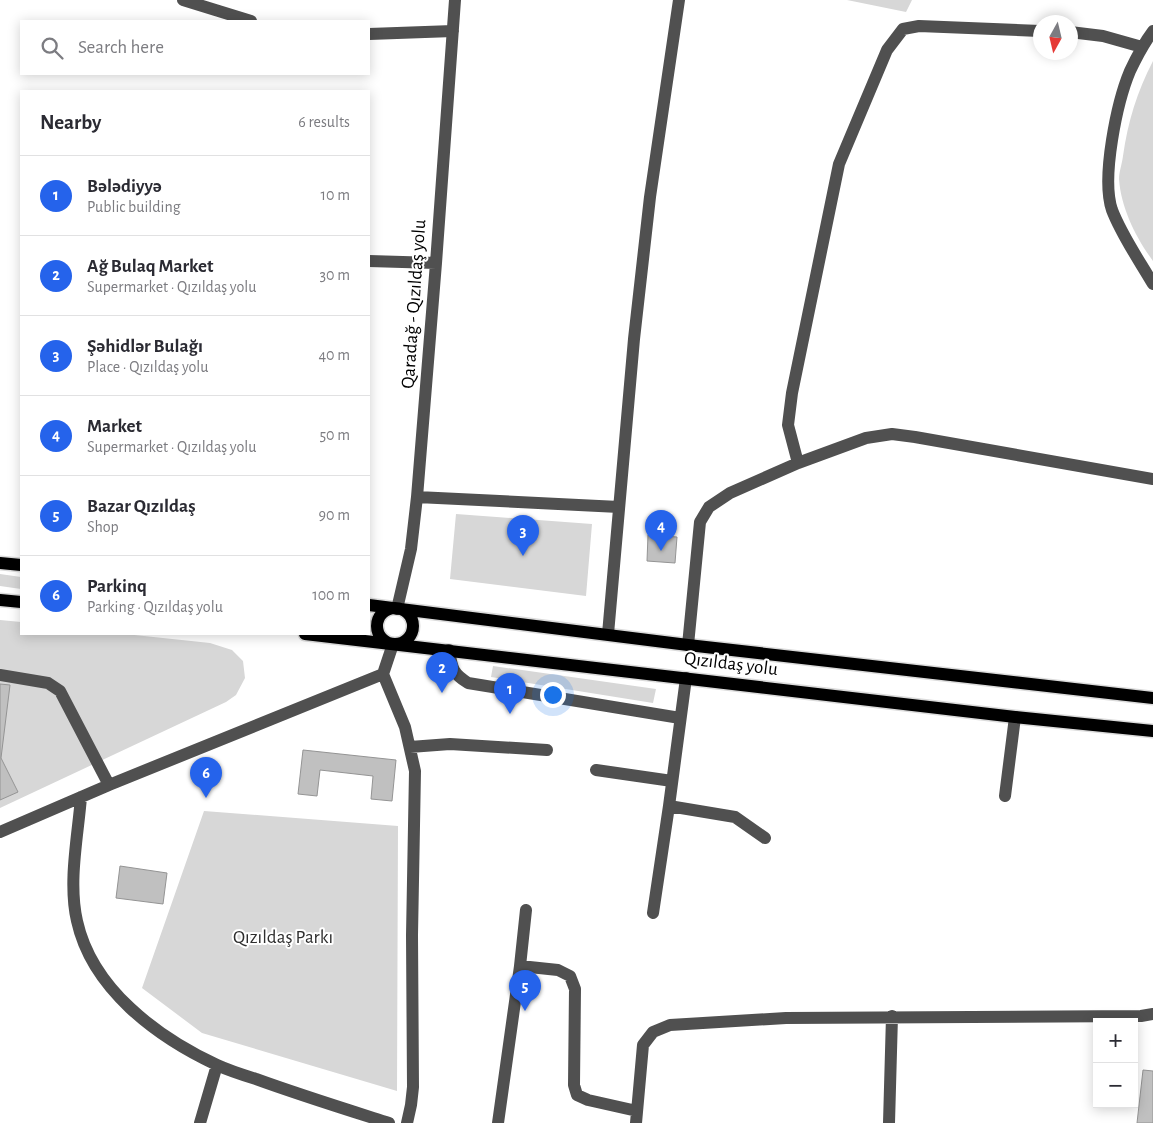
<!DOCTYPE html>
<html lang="en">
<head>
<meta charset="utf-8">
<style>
  body { margin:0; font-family:"Alegreya Sans",sans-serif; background:#f2f2f3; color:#2b2b33 }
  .controls { position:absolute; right:15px; bottom:15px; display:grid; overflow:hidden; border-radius:0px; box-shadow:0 2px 12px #0003 }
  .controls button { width:45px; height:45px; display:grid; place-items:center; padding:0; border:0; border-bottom:1px solid #e1e1e2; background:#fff; color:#2b2b33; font:25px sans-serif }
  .compass { position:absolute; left:1033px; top:15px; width:45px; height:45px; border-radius:50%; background:#fff; box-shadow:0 2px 12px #0003; rotate:188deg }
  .you { position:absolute; left:552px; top:694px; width:18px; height:18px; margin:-12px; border:4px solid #fff; border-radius:50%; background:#1a73e8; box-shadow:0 0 0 8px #1a73e833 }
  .badge { display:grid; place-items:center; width:32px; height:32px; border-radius:50%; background:#2563eb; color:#fff; font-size:16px; font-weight:700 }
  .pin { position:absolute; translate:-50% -41px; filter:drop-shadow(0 1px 2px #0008) }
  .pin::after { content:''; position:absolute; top:26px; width:18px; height:15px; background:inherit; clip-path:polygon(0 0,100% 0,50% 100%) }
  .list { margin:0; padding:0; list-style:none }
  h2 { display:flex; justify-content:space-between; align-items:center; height:65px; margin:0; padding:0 20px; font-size:21px }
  h2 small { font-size:16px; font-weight:400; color:#7c7c81 }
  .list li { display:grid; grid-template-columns:32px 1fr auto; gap:15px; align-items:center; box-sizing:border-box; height:80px; padding:0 20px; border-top:1px solid #e1e1e2 }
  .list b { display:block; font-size:19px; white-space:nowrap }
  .list p { margin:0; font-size:16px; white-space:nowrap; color:#7c7c81 }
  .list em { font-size:16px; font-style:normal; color:#7c7c81 }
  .icon { flex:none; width:28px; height:28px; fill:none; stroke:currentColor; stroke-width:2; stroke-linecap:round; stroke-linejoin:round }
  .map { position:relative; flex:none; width:1153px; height:1123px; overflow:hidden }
  .search { position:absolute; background:#fff; box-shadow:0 2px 12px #0003; left:20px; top:20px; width:350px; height:55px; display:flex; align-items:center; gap:12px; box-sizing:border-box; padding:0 18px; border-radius:0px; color:#7c7c81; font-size:19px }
  .panel { position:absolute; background:#fff; box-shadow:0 2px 12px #0003; left:20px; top:90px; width:350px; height:545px; border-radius:0px }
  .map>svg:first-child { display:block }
  .green { fill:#d7d7d7 }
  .building { fill:#c0c0c0; stroke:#949494 }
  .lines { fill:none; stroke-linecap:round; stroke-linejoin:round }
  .major-casing { stroke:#dbdbdb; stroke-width:15 }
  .minor { stroke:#505050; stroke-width:12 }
  .major { stroke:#000; stroke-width:12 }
  .labels { text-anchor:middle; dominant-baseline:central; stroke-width:4; stroke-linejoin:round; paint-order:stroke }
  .street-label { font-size:19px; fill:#000; stroke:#fff }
  .park-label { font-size:19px; fill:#2e2e2e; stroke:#fff }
</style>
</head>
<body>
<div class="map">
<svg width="1153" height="1123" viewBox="0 0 1153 1123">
  <rect width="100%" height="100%" fill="#fff"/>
  <path class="green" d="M847,0H912L906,12Z
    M1153,61V261C1136,238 1121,208 1119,179C1119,172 1122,164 1123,156C1128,121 1137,92 1153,61Z
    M456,514L592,524L586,596L450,579Z
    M0,574L21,577V589L0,586Z
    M0,620L21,622V634H125L210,643L232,650L243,661L245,678L236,695L226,702L0,808Z
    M493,666L656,689L653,703L491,677Z
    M204,811L398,826L397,1091L202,1033L142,988Z"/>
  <path class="building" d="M648,535L677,537L675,563L647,561Z
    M0,684L10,685L1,758L18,792L0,800Z
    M303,750L396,760L392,801L371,799L373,776L320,770L317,796L298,794Z
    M120,866L167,873L163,904L116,898Z
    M1143,1070L1153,1071V1123H1137Z"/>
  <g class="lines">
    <defs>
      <path id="major" d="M0,563L21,565
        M0,600L21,602
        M369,605L688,645L1153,698
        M377 626a18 18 0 1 1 36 0a18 18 0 1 1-36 0Z
        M305,634L1015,717L1153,731"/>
    </defs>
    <use href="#major" class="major-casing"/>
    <path class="minor" d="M183,0L251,21
      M1153,31C1144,43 1137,56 1130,71C1117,102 1101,178 1112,210C1122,236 1139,260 1153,284
      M1070,32L1103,36L1142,47
      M369,34L453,31
      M369,261L436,263
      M798,463L788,425L792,393L839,164L887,50L903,29L919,26L1040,31
      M417,497L619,507
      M397,609L411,549L417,497L436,263L455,0
      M608,634L634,339L650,197L679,0
      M688,645L700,522L709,507L730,493L798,463L866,438L892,434L915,437L1153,479
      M449,650C452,668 452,673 468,683L680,718
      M383,674L405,727L415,771L412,935L413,1087L411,1105L407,1123
      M0,675L48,683L60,691L109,785
      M410,747L450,744L547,750
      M596,770L672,781
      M1005,796L1015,717
      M81,797C78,836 68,882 77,921C92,989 157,1037 217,1065C230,1071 243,1075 256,1079C300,1095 345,1109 389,1123
      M669,806L735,817L765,838
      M0,832L109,785L383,674L393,644
      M653,913L669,806L686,678
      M520,966L558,970L570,976L575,989L574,1085L577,1095L588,1100L637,1111
      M200,1123L217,1065
      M498,1123L520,966L526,910
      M636,1123L643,1045L653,1032L670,1025L786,1018L1141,1016L1153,1014
      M889,1123L892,1016"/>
    <use href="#major" class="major"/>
  </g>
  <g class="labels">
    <g class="street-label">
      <text transform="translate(414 304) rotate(-86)">Qaradağ - Qızıldaş yolu</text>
      <text transform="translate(731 664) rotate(7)">Qızıldaş yolu</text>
    </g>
    <g class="park-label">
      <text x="283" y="937">Qızıldaş Parkı</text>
    </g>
  </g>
</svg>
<div class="controls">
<button>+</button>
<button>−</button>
</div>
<svg class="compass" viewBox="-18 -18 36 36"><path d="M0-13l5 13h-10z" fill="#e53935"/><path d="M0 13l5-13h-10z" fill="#7c7c81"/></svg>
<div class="you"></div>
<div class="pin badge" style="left:510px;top:714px">1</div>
<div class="pin badge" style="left:442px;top:693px">2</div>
<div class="pin badge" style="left:523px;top:556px">3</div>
<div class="pin badge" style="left:661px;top:551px">4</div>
<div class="pin badge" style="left:525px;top:1011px">5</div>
<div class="pin badge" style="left:206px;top:798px">6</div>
<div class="search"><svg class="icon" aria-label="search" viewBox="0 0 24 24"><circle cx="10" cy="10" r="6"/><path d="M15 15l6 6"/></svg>Search here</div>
<section class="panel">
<h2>Nearby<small>6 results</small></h2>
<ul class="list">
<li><span class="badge">1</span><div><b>Bələdiyyə</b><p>Public building</p></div><em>10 m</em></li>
<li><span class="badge">2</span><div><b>Ağ Bulaq Market</b><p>Supermarket · Qızıldaş yolu</p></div><em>30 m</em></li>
<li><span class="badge">3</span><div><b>Şəhidlər Bulağı</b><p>Place · Qızıldaş yolu</p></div><em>40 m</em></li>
<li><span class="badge">4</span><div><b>Market</b><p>Supermarket · Qızıldaş yolu</p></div><em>50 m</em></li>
<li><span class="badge">5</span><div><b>Bazar Qızıldaş</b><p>Shop</p></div><em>90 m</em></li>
<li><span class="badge">6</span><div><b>Parkinq</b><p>Parking · Qızıldaş yolu</p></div><em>100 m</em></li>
</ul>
</section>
</div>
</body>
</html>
